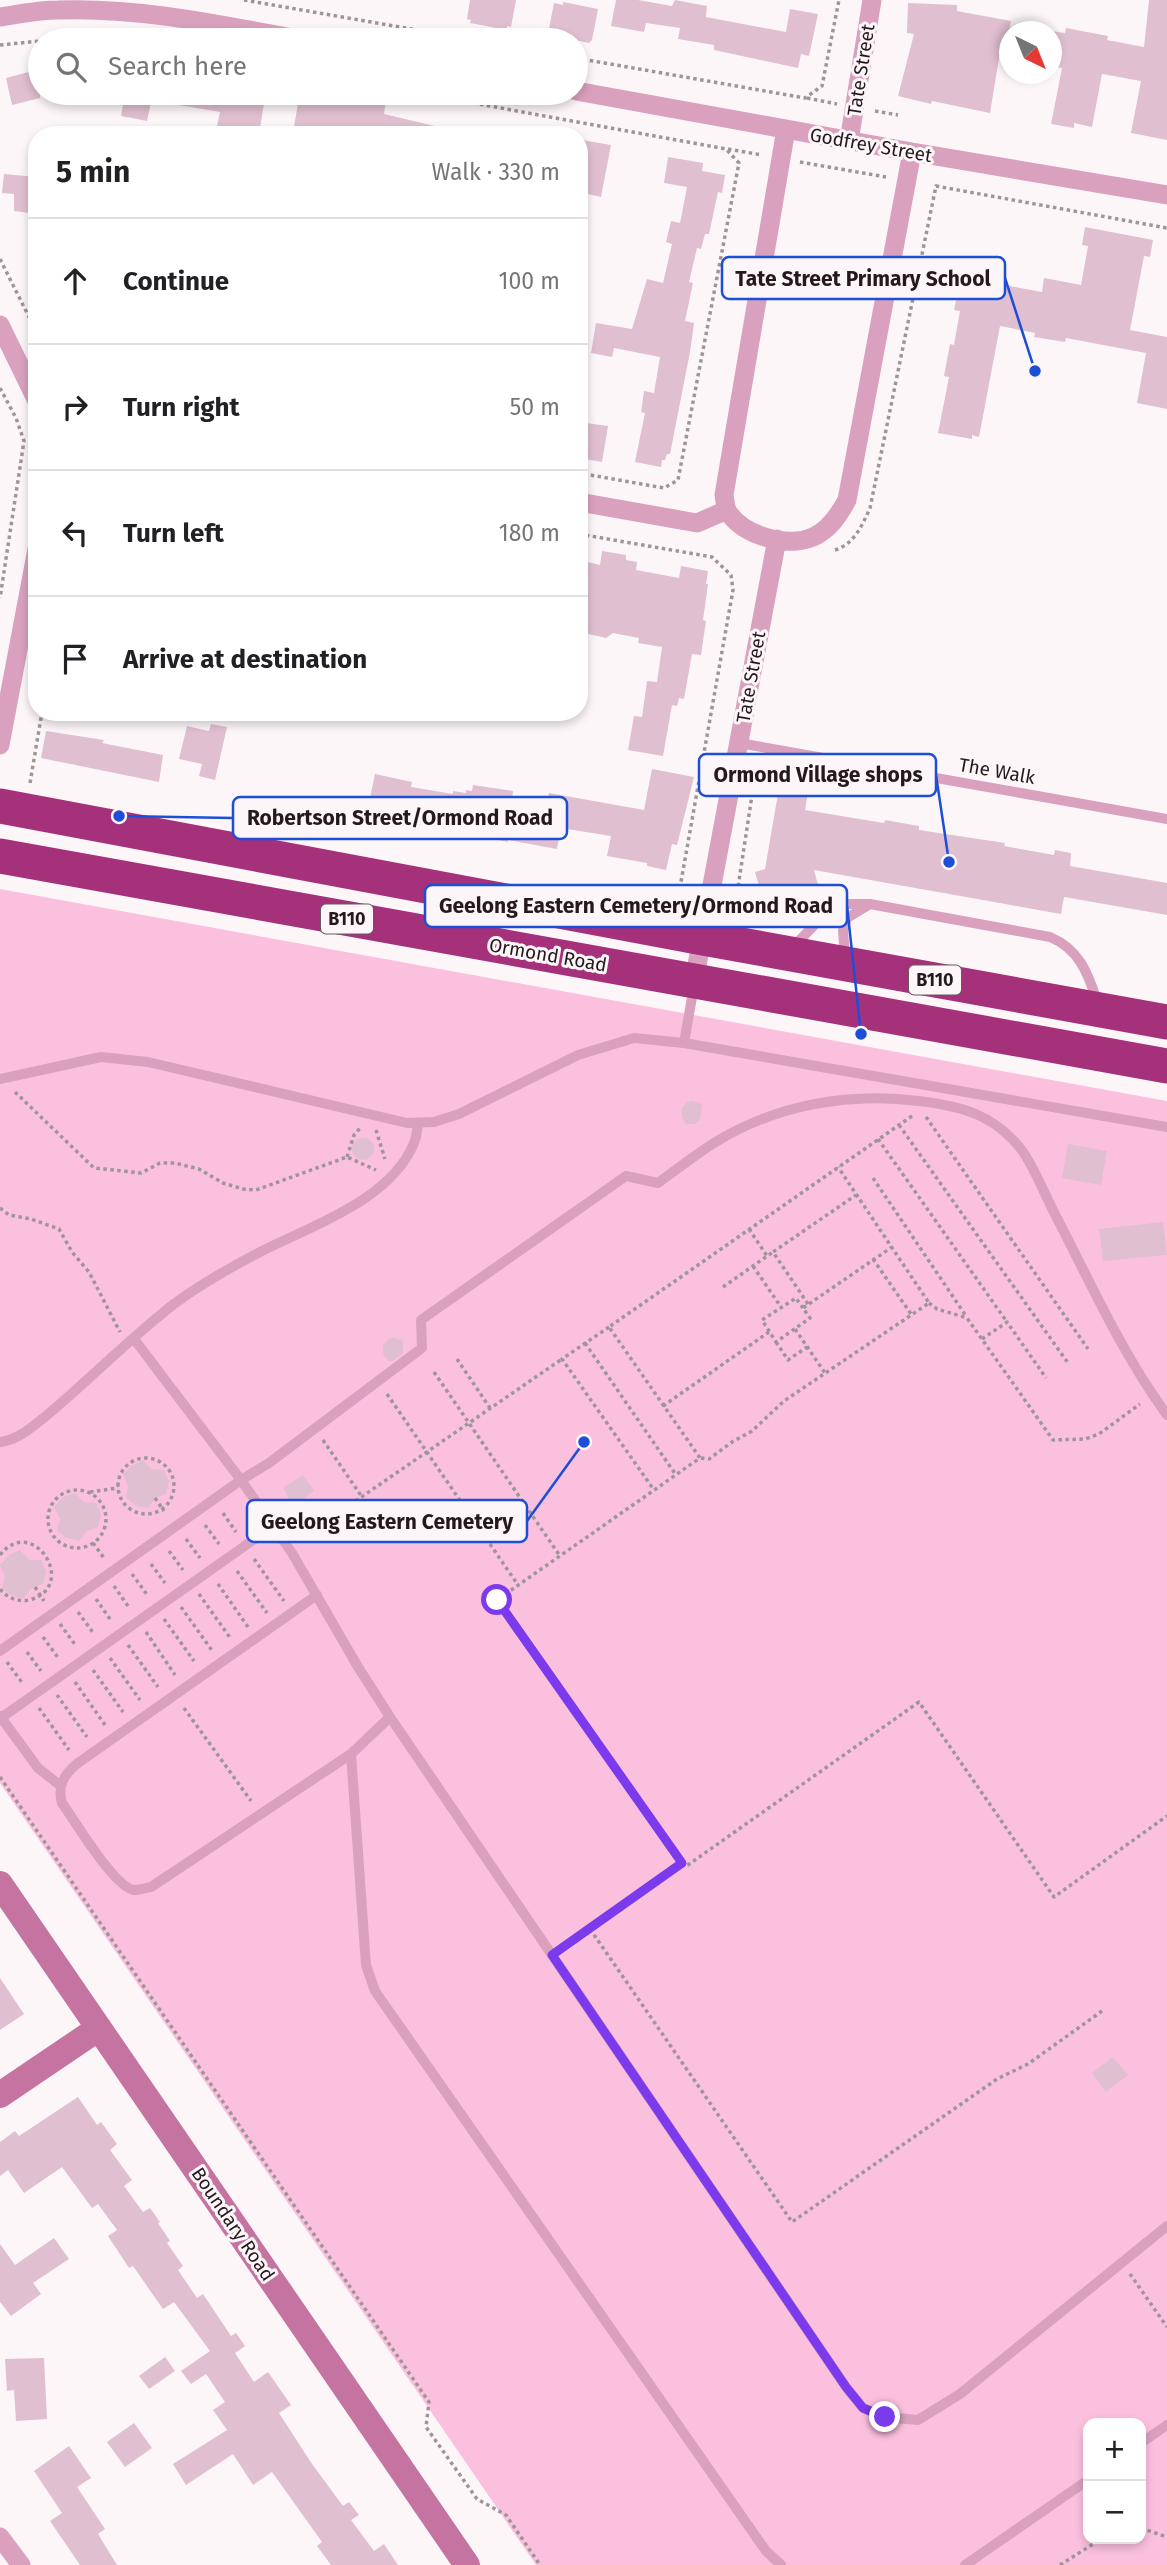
<!DOCTYPE html>
<html lang="en">
<head>
<meta charset="utf-8">
<style>
  body { margin:0; font-family:"Fira Sans",sans-serif; background:#f6f6f6; color:#202124 }
  .controls { position:absolute; right:21px; bottom:21px; display:grid; overflow:hidden; border-radius:14px; box-shadow:0 4px 10px #0003 }
  .controls button { width:63px; height:63px; display:grid; place-items:center; padding:0; border:0; border-bottom:2px solid #e0e0e0; background:#fff; color:#202124; font:35px sans-serif }
  .compass { position:absolute; left:999px; top:21px; width:63px; height:63px; border-radius:50%; background:#fff; box-shadow:0 4px 10px #0003; rotate:137deg }
  .stop { position:absolute; width:21px; height:21px; margin:-16px; border:5px solid #7c3aed; border-radius:50%; background:#fff }
  .stop.end { background:#7c3aed; border-color:#fff; box-shadow:0 2px 7px #0008 }
  .list { margin:0; padding:0; list-style:none }
  h2 { display:flex; justify-content:space-between; align-items:center; height:91px; margin:0; padding:0 28px; font-size:30px }
  h2 small { font-size:23px; font-weight:400; color:#757577 }
  .list li { display:grid; grid-template-columns:46px 1fr auto; gap:21px; align-items:center; box-sizing:border-box; height:126px; padding:0 28px; border-top:2px solid #e0e0e0 }
  .list b { display:block; font-size:26px; white-space:nowrap }
  .list em { font-size:23px; font-style:normal; color:#757577 }
  .icon { flex:none; width:38px; height:38px; fill:none; stroke:currentColor; stroke-width:2; stroke-linecap:round; stroke-linejoin:round }
  .map { position:relative; flex:none; width:1167px; height:2565px; overflow:hidden }
  .search { position:absolute; background:#fff; box-shadow:0 4px 10px #0003; left:28px; top:28px; width:560px; height:77px; display:flex; align-items:center; gap:18px; box-sizing:border-box; padding:0 24px; border-radius:38px; color:#757577; font-size:26px }
  .panel { position:absolute; background:#fff; box-shadow:0 4px 10px #0003; left:28px; top:126px; width:560px; height:595px; border-radius:28px }
  .map>svg:first-child { display:block }
  .green { fill:#fcc0df; fill-rule:evenodd }
  .building { fill:#e0bfd0 }
  .lines { fill:none; stroke-linecap:round; stroke-linejoin:round }
  .path { stroke:#9e9599; stroke-width:3.5; stroke-dasharray:3.5 3.5; stroke-linecap:butt }
  .lane { stroke:#d9a1be; stroke-width:10 }
  .street { stroke:#d9a1be; stroke-width:19 }
  .secondary { stroke:#c574a2; stroke-width:26 }
  .highway { stroke:#a6317b; stroke-width:35 }
  .route { stroke:#7c3aed; stroke-width:9 }
  .labels { text-anchor:middle; dominant-baseline:central; stroke-width:6; stroke-linejoin:round; paint-order:stroke }
  .shield { fill:#fdf6f9; stroke:#665b60; stroke-width:2 }
  .shield-label { font-size:18px; font-weight:bold; fill:#25191f }
  .street-label { font-size:19px; fill:#25191f; stroke:#fdf6f9 }
  .leader { fill:none; stroke:#1d4ed8; stroke-width:2.5 }
  .callout-dot { fill:#1d4ed8; stroke:#fdf6f9; stroke-width:2.5 }
  .callout { fill:#fdf6f9; stroke:#1d4ed8; stroke-width:2.5 }
  .callout-label { font-size:21px; text-anchor:middle; font-weight:bold; fill:#25191f }
</style>
</head>
<body>
<div class="map">
<svg width="1167" height="2565" viewBox="0 0 1167 2565">
  <rect width="100%" height="100%" fill="#fdf6f9"/>
  <path class="green" d="M0,889L1167,1101V2565H536L0,1783ZM1088,2423H1141V2539H1088Z"/>
  <path class="building" d="M470,0H516L511,27L507,26V30L470,23L471,20L467,19Z
    M616,0H638L672,6L675,0L707,6L706,17L786,32L790,9L818,14L809,56L801,54L798,68L714,50V45L678,39L680,28L646,23L644,32L611,26Z
    M1149,0H1167V140L1131,133L1141,81L1102,74L1092,127L1074,123V128L1051,124L1062,68L1052,66V31L1065,33L1066,28L1108,36L1107,40L1144,47Z
    M563,2L598,9L592,40L589,43L548,34L554,3L563,5Z
    M908,3L957,5V11L1011,21L1006,47L1001,46L990,113L932,101L931,104L898,96L914,34L907,33Z
    M40,69V98L12,105L6,78Z
    M125,93H153L147,121L121,116Z
    M161,93H209L264,103L259,135H215L220,112L161,102Z
    M300,93H347L386,99L384,114L443,128L442,135H344L294,126Z
    M582,140L611,145L601,197L579,192V153Z
    M668,157L703,163L702,171L725,175L722,193L718,192L709,234H705L701,249L697,248L689,282L693,283L685,321L694,323L690,352L670,454H667L665,460H662L661,467L635,462L645,413L641,412L644,391L654,393L660,357L614,348L612,357L591,353L596,323L632,329L647,279L663,283L672,244L666,242L671,221L680,223L687,187L664,183Z
    M4,174L37,177V214L14,211V194L2,193Z
    M1085,227L1153,240L1150,257L1144,256L1130,330L1167,337V409L1137,403L1146,353L1066,338L1065,342L1034,337L1035,333L1000,326L979,437L972,435V439L938,433L949,377L944,376L950,344L954,345L960,311L954,310L961,277L1042,292L1044,278L1081,285L1088,246L1082,245Z
    M579,422L608,426L602,462L579,458Z
    M602,551L626,555V560L637,562L636,570L679,578L681,566L708,571L706,584H708L703,620L706,621L701,655L692,654L684,699L679,698L677,706L672,705L663,756L628,750L634,716L642,717L647,681L657,682L662,647L638,643L639,638L613,633L606,638L579,632V560L600,565Z
    M211,724L227,727L215,780L199,776L202,764L179,759L187,726L209,731Z
    M46,731L104,740L102,743L163,755L159,782L41,758Z
    M652,769L694,777L677,845L672,844L666,870L647,866V863L607,856L611,836L561,828L557,849L508,840V842L489,838V836L446,828L447,823L425,819L426,813L388,805L385,817L367,813L375,774L412,782L411,787L453,794V791L466,793V790L472,791L473,785L513,791L512,799L546,806L549,793L644,810Z
    M779,788L808,793L805,810L884,823L885,820L919,826V830L1005,843L1004,846L1054,855L1055,850L1071,853L1070,866L1167,883V915L1064,897L1061,914L814,870L818,885L763,900L755,872L765,869Z
    M693,1101L702,1104L700,1120L694,1124H686L682,1117V1108L687,1102Z
    M352 1149a11 11 0 1 1 22 0a11 11 0 1 1-22 0Z
    M1068,1144L1107,1151L1101,1185L1062,1178Z
    M1163,1222L1167,1255L1103,1261L1099,1229Z
    M395,1338L403,1341V1353L393,1361H388L383,1354V1345L388,1339Z
    M143,1460L152,1469L164,1470L169,1481L166,1494L155,1498L149,1508L136,1506L126,1498L128,1486L123,1474L131,1466Z
    M303,1475L314,1491L293,1506L283,1488Z
    M75,1493L84,1502L96,1503L101,1515L98,1527L87,1531L79,1541L67,1538L57,1531L60,1519L54,1507L63,1497Z
    M20,1550L30,1560H41L46,1572L43,1584L32,1588L24,1598L12,1596L2,1588L5,1576L0,1565L9,1555Z
    M0,1978L24,2014L0,2030Z
    M1113,2057L1128,2075L1106,2092L1092,2073Z
    M78,2097L97,2125L101,2122L117,2144L110,2150L132,2180L124,2186L143,2212L150,2208L160,2222L158,2223L170,2241L167,2243L183,2266L178,2270L197,2298L203,2294L231,2336L236,2333L245,2346L235,2353L254,2382L268,2372L291,2405L279,2413L312,2464L343,2506L349,2502L359,2515L351,2520L374,2551L384,2544L398,2565H331L317,2546L322,2542L272,2472L253,2485L233,2454L186,2485L173,2464L227,2430L213,2410L225,2402L206,2374L191,2384L181,2371L210,2351L174,2302L163,2309L133,2266L129,2268L108,2236L117,2230L98,2204L92,2208L62,2167L24,2193L8,2170L0,2176V2142L15,2131L19,2136Z
    M54,2238L69,2259L33,2283L41,2294L11,2316L0,2302V2244L15,2265Z
    M165,2357L175,2371L149,2389L139,2376Z
    M44,2358L47,2419L16,2421L14,2390L7,2391L5,2359Z
    M134,2423L152,2448L125,2467L107,2442Z
    M69,2446L91,2478L77,2487L105,2529L98,2534L117,2565H80L50,2521L62,2513L34,2471Z"/>
  <g class="lines">
    <path class="path" d="M244,0L475,40
      M46,40L112,37L131,40
      M0,45L40,41
      M576,58L805,98L822,86L839,0
      M418,93L726,149L739,163L678,480L664,488L579,473
      M807,98L837,104
      M875,111L898,115
      M728,149L762,155
      M800,162L886,177
      M0,259L37,333
      M0,388L16,418L24,441L0,598
      M579,534L712,557L731,575L733,590L679,893L673,899L664,901
      M835,550C854,544 862,526 870,508L936,186L1167,228
      M30,783L42,712
      M735,907L754,782
      M15,1092L94,1168L141,1173L160,1163H175L199,1169L223,1183L243,1189L256,1190L347,1157L376,1170
      M912,1116L609,1327L700,1458L497,1600L685,1867L919,1702L1054,1897L1167,1816
      M926,1117L1088,1349
      M899,1125L1068,1363
      M376,1130L385,1159
      M878,1139L1007,1322
      M347,1157L354,1135L361,1127
      M873,1178L966,1316
      M0,1208L9,1215L31,1219L59,1229L72,1252L89,1272L120,1332
      M749,1229L767,1256
      M873,1259L911,1314
      M753,1266L781,1307
      M723,1287L773,1252
      M929,1303L937,1309L967,1318L1053,1440L1085,1439L1099,1434L1140,1404
      M808,1304L773,1252L856,1195
      M803,1308L796,1298L762,1320L776,1342L810,1318L803,1308L892,1247
      M609,1327L562,1359L654,1490
      M795,1329L825,1373
      M982,1339L1007,1322L1046,1378
      M776,1342L788,1360L807,1347
      M585,1343L676,1475
      M457,1359L490,1408
      M434,1372L560,1556
      M387,1394L518,1585
      M663,1406L769,1332
      M323,1440L362,1497
      M118 1486a28 28 0 1 1 56 0a28 28 0 1 1-56 0Z
      M701,1458L709,1459L732,1442L752,1431L784,1401L929,1303L838,1167
      M48 1519a29 29 0 1 1 58 0a29 29 0 1 1-58 0Z
      M90,1492L118,1488
      M155,1498L164,1511
      M344,1509L562,1359
      M223,1513L236,1532
      M205,1525L219,1544
      M186,1539L200,1558
      M93,1543L104,1558
      M169,1551L183,1570
      M0,1555C33,1513 80,1587 29,1600C18,1602 7,1598 0,1589
      M254,1559L284,1601
      M151,1564L165,1583
      M237,1571L267,1613
      M132,1574L148,1596
      M218,1584L248,1627
      M114,1586L130,1609
      M35,1587L44,1601
      M199,1594L231,1639
      M96,1599L112,1622
      M181,1607L213,1652
      M78,1612L94,1634
      M164,1619L194,1661
      M60,1624L76,1646
      M146,1632L175,1675
      M43,1637L59,1659
      M128,1645L158,1687
      M27,1652L41,1671
      M110,1658L140,1700
      M7,1662L23,1684
      M93,1670L123,1712
      M75,1682L105,1725
      M57,1695L87,1737
      M39,1708L69,1750
      M184,1708L251,1801
      M0,1777L429,2402L426,2427L477,2499L506,2515L540,2565
      M590,1929L792,2222L997,2079L1028,2064L1102,2011
      M564,1947L682,1863
      M1130,2274L1167,2327
      M1141,2528L1167,2537
      M1060,2565L1101,2539"/>
    <path class="lane" d="M739,743L1167,819
      M794,946L826,913L840,904H870L1050,937C1079,949 1088,973 1097,1001
      M845,956L843,931L847,918L870,904
      M684,1043L1167,1127
      M0,1079L101,1057L148,1062L407,1123L434,1122L459,1114L578,1055L634,1038L684,1043L694,986
      M134,1339L241,1480L269,1463L422,1348L421,1320L626,1176L658,1183C676,1170 695,1155 714,1143C775,1105 848,1092 919,1101C961,1106 993,1114 1021,1149C1034,1166 1047,1200 1058,1220C1092,1286 1123,1355 1167,1415
      M0,1442C18,1440 32,1427 46,1416C89,1380 129,1339 174,1304C201,1284 231,1267 260,1252C311,1226 391,1200 414,1143C417,1137 417,1129 418,1123
      M317,1595L78,1763C64,1774 57,1786 62,1803C75,1821 114,1887 134,1890C138,1890 146,1888 151,1887L351,1754
      M0,1651L241,1480L292,1553L358,1667L390,1717
      M0,1716L38,1768L61,1786
      M1,1718L273,1526
      M1141,2443L1167,2425
      M781,2565L766,2551L375,1991L366,1965L351,1754L390,1717L846,2387L863,2408L885,2417L918,2420L960,2394L1167,2226
      M965,2565L1088,2480"/>
    <path class="street" d="M0,17C19,14 39,10 58,10C140,7 222,25 302,40
      M576,91L912,152L1167,195
      M786,129L724,495C725,500 725,507 728,512C744,536 787,548 813,537C829,530 839,515 847,500L912,152
      M849,141L872,0
      M0,325L37,401
      M579,502L697,523L727,510
      M0,745L37,549
      M694,981L777,539
      M0,2537L21,2565"/>
    <path class="secondary" d="M0,1884L467,2565
      M0,2095L99,2028"/>
    <path class="highway" d="M0,806L703,938L1167,1022
      M0,856L1167,1066"/>
  </g>
  <g class="lines">
    <path class="route" d="M497,1600L682,1863L552,1955L846,2387L863,2408L885,2417"/>
  </g>
  <g class="labels">
    <g class="shield">
      <rect x="321" y="904.5" width="52" height="29" rx="5"/>
      <rect x="909" y="965.5" width="52" height="29" rx="5"/>
    </g>
    <g class="shield-label">
      <text x="347" y="919">B110</text>
      <text x="935" y="980">B110</text>
    </g>
    <g class="street-label">
      <text transform="translate(861 70) rotate(-81)">Tate Street</text>
      <text transform="translate(871 145) rotate(10)">Godfrey Street</text>
      <text transform="translate(751 677) rotate(-80)">Tate Street</text>
      <text transform="translate(997 771) rotate(10)">The Walk</text>
      <text transform="translate(548 955) rotate(10)">Ormond Road</text>
      <text transform="translate(233 2224) rotate(56)">Boundary Road</text>
    </g>
  </g>
  <path class="leader" d="M1035 371L1005 278M949 862L936 775M119 816L233 818M861 1034L847 906M584 1442L527 1521"/>
  <g class="callout-dot">
    <circle cx="1035" cy="371" r="7"/>
    <circle cx="949" cy="862" r="7"/>
    <circle cx="119" cy="816" r="7"/>
    <circle cx="861" cy="1034" r="7"/>
    <circle cx="584" cy="1442" r="7"/>
  </g>
  <g class="callout">
    <rect x="722" y="257" width="283" height="42" rx="7"/>
    <rect x="699" y="754" width="237" height="42" rx="7"/>
    <rect x="233" y="797" width="334" height="42" rx="7"/>
    <rect x="425" y="885" width="422" height="42" rx="7"/>
    <rect x="247" y="1500" width="280" height="42" rx="7"/>
  </g>
  <g class="callout-label">
    <text x="863" y="286">Tate Street Primary School</text>
    <text x="818" y="782">Ormond Village shops</text>
    <text x="400" y="825">Robertson Street/Ormond Road</text>
    <text x="636" y="913">Geelong Eastern Cemetery/Ormond Road</text>
    <text x="387" y="1529">Geelong Eastern Cemetery</text>
  </g>
</svg>
<div class="controls">
<button>+</button>
<button>−</button>
</div>
<svg class="compass" viewBox="-18 -18 36 36"><path d="M0-13l5 13h-10z" fill="#e53935"/><path d="M0 13l5-13h-10z" fill="#757577"/></svg>
<div class="stop" style="left:497px;top:1600px"></div>
<div class="stop end" style="left:885px;top:2417px"></div>
<div class="search"><svg class="icon" aria-label="search" viewBox="0 0 24 24"><circle cx="10" cy="10" r="6"/><path d="M15 15l6 6"/></svg>Search here</div>
<section class="panel">
<h2>5 min<small>Walk · 330 m</small></h2>
<ul class="list">
<li><svg class="icon" aria-label="ahead" viewBox="0 0 24 24"><path d="M12 20V5M6 11l6-6 6 6"/></svg><div><b>Continue</b></div><em>100 m</em></li>
<li><svg class="icon" aria-label="right" viewBox="0 0 24 24"><path d="M7 20v-9h11M14 6l5 5-5 5"/></svg><div><b>Turn right</b></div><em>50 m</em></li>
<li><svg class="icon" aria-label="left" viewBox="0 0 24 24"><path d="M17 20v-9H6M10 6l-5 5 5 5"/></svg><div><b>Turn left</b></div><em>180 m</em></li>
<li><svg class="icon" aria-label="arrive" viewBox="0 0 24 24"><path d="M6 21V4h12l-3 4 3 4H6"/></svg><div><b>Arrive at destination</b></div></li>
</ul>
</section>
</div>
</body>
</html>
